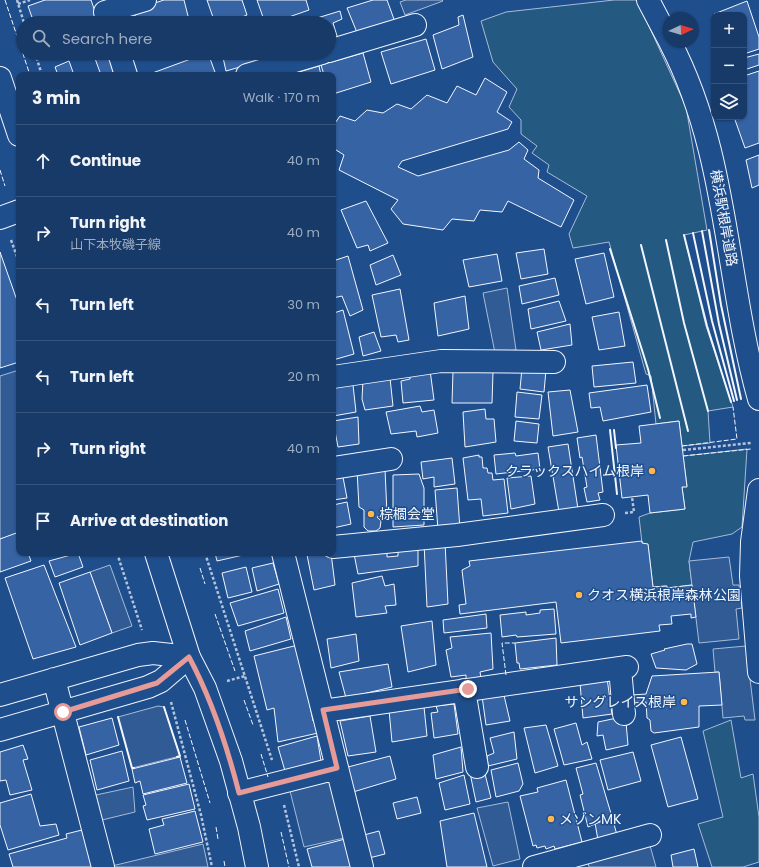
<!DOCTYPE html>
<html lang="en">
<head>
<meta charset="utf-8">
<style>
  body { margin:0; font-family:Poppins,"Noto Sans JP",sans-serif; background:#20416f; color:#f1f3f6 }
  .controls { position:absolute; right:12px; top:12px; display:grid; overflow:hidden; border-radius:8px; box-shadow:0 1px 3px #0004 }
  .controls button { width:36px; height:36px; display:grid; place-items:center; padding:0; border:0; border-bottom:1px solid #36547d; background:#173a69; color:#f1f3f6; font:20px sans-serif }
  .compass { position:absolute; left:663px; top:12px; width:36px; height:36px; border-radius:50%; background:#173a69; box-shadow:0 1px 3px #0004; rotate:86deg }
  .stop { position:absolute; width:12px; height:12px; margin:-9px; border:3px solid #e69b98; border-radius:50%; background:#fff }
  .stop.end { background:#e69b98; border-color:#fff; box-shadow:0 1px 4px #0008 }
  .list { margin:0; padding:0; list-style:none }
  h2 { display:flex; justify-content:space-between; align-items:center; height:52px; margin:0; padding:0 16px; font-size:17px }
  h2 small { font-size:13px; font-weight:400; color:#9eadc0 }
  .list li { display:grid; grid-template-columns:26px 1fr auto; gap:12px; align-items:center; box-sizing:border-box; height:72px; padding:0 16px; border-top:1px solid #36547d }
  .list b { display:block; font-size:15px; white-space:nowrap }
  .list p { margin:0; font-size:13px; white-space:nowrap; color:#9eadc0 }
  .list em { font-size:13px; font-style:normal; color:#9eadc0 }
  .icon { flex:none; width:22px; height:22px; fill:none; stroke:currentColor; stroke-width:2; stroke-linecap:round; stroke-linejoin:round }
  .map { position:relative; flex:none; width:759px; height:867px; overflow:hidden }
  .search { position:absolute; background:#173a69; box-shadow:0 1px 3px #0004; left:16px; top:16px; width:320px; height:44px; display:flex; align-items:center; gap:10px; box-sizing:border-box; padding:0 14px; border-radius:22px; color:#9eadc0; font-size:15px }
  .panel { position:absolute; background:#173a69; box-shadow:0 1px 3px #0004; left:16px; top:72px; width:320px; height:484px; border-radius:8px }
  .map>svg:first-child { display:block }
  .green { fill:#245a82; stroke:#a8bbd7 }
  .parking { fill:#305b95; stroke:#a8bbd7 }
  .building { fill:#3563a3; stroke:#f2f6ff }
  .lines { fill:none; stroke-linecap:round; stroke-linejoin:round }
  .minor-casing { stroke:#f2f6ff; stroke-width:24 }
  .major-casing { stroke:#f2f6ff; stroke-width:24 }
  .path { stroke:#b3c4dc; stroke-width:2.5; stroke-dasharray:3 2; stroke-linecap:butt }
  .minor { stroke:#1f4e8c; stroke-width:22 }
  .major { stroke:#1f4e8c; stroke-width:22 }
  .fence { stroke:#f2f6ff; stroke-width:1; stroke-dasharray:5 2; stroke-linecap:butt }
  .wall { stroke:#f2f6ff; stroke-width:2 }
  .route { stroke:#e69b98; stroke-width:5 }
  .poi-dot { fill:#ffb74d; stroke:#1f4e8c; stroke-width:1.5 }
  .labels { text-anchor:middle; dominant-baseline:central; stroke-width:3; stroke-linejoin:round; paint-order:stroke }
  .street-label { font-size:14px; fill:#f2f6ff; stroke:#1f4e8c }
  .poi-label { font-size:14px; fill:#f2f6ff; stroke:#1f4e8c; text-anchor:start }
</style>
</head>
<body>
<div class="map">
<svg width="759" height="867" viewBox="0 0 759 867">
  <rect width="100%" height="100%" fill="#1f4e8c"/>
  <path class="green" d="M614,0H637L686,107L707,230L684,235L706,326L733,407L708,411L710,443L682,446L679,421L656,424L651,376L646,374L609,242L573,248L569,234L587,196L547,172L549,165L532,153L537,146L521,134V120L509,107L517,89L493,62L481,21L506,12Z
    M747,449L742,527L732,534L693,542L689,561L692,585L667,588L666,586L653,587L648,545L642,543L639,517L650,513L685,509L682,487L687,486L683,456Z
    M731,720L741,778L753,774L759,817V862L743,867H712L698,824L723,817L703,731Z"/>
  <path class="parking" d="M406,0H442L443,1L405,15L400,2Z
    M507,288L516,350L495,353L483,293Z
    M19,370V533L0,539V376Z
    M729,557L733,585H739L742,608L736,609L739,639L699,643L689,561Z
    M110,565L132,626L112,633L90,572Z
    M746,646L755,720H745L744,716L723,718L719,672H715L713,649Z
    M158,706L164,707L180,756L132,768L118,717Z
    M329,773L344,838L304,847L288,783Z
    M133,787L135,812L102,820L96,795Z
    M508,802L520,859L493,866L477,808Z
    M649,842L656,867H589L587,858Z
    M203,844L208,867H112V866Z"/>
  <path class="building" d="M45,0H91L99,23H34L28,6Z
    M164,0H184L189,20L180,23H138L133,10Z
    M207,0H242L247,15L227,23H215Z
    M257,0H306L309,10L286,18L288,23H265Z
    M373,0H387L395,22L358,35L347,8Z
    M747,1L759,37V49L744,54V15L714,14Z
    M340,11L342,19L333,23L338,39L329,42V23L304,22Z
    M463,15L473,57L442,69L433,35L459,25L458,17Z
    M426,39L435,70L391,84L381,52Z
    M93,53H108L114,75H101Z
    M208,53L216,75H147L207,53Z
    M222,53H259L261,61L226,71Z
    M363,53L371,82L333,94V75H324L321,65Z
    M759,54V65L744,70V58Z
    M69,61L74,75H58L55,67Z
    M319,66L321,75H289Z
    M759,71V143L745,148L734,117H744V76Z
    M485,78L507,92L497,112L512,122L508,129L402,161L398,167L418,176L509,150L519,142L528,150L524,159L539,170L538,178L574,200L561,227L508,201L502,212L480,210L474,221L452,219L443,230L403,224L391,209L398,200L339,170L344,155L333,148V126L340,116L355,121L367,110L383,113L397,104L411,109L427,95L447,103L457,86L476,95Z
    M759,155V185L752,188L746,160Z
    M366,201L388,243L370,251L368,245L357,248L341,210Z
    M544,249L548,274L521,279L516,253Z
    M0,252L19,306V362L0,368Z
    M604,253L614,297L586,304L575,259Z
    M497,254L502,281L469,287L463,260Z
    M393,255L401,275L376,285L370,265Z
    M348,256L363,310L350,316L342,296L333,298V261Z
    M555,278L559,295L522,304L519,286Z
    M400,289L409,340L398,342L396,335L381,337L372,295Z
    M465,296L469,329L438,336L434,303Z
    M559,301L566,321L531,329L528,309Z
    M333,310L334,313L343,310L354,354L333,360Z
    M619,312L625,346L599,350L592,317Z
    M570,324L572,345L541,350L537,332Z
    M374,332L381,351L363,356L359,337Z
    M633,362L636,383L594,387L592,366Z
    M522,368L546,370L544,392L520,389Z
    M430,370L434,400L403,403L401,381L410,379V372Z
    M453,371L493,372L492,403H452Z
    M390,378L393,406L365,410L362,399L363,380Z
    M353,385L356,412L333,416V387Z
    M647,385L651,412L603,421L600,407L591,408L589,393Z
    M570,390L578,432L553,436L548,392Z
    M517,392L542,395L539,419L515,417Z
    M420,406L422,412L434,410L438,433L417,437L416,431L391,434L386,412Z
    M485,409L486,419H494L496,442L465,447L463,412Z
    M358,417L359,444L338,447L333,421Z
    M516,421L539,424L537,443L514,441Z
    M679,421L687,487H682L685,509L650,513L648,495L622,498L616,445L641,443L639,426Z
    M596,435L603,492L598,493L600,500L587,502L584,488L587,487L582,457L580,458L577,438Z
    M568,444L578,509L559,512L548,447Z
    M515,453L516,456L538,453L540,469L496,474L494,455Z
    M479,455V457H482L483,468H487L488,473H492L493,480L504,479L508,513L483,516L481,499L468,500L463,458Z
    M452,458L455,484L434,487V477L423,479L421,462Z
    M385,469L387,514L377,517L381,521L380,528L376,531H368L364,527V510L359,507L357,470Z
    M342,472L347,498L333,500V473Z
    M419,474L424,488V525L393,527V475Z
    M531,476L535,504L511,509L507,478Z
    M457,488L460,529L438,530L435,490Z
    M347,502L351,524L333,528V505Z
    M19,532V553H28L31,561L0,572V539Z
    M642,541V543L648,544L653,587L667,586V588L692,585L696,617L691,618V614L671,616L672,624L659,625L660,631L561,643L556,602L460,614L459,605L466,604L462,570L470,566L469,561Z
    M445,542L448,604L427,607L424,543Z
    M418,545V566L358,574L353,549L387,546V557L398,556V546Z
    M78,553L83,567L55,577L49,561Z
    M215,553H252L217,561Z
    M320,553H331L335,585L314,590L307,555Z
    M273,563L279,584L257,591L252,568Z
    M44,565L76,647L33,659L5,578Z
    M246,567L252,592L228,598L222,573Z
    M90,572L112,633L80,645L59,583Z
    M382,576L385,586L394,584L396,605L385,606L387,613L356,617L352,583Z
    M278,589L284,613L238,626L230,603Z
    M554,609L556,634L517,637L516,635L502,637L500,615L526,612V615L540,613V610Z
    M486,614L487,628L444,633L443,620Z
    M286,617L291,639L250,651L245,631Z
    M432,621L436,665L408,672L401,626Z
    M491,633L493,669L480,672L481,678L466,679V675L451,677L446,650L452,648L450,637Z
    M356,634L359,661L331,668L327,639Z
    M556,638L557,665L520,669L519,663H517L515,643Z
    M687,644H692L697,664L686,670L656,668L651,654L665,650L664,649Z
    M298,645L313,721L315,720L318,733L278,742L274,708L267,710L254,656Z
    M388,664L392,687L346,698L339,672Z
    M719,672L722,705L699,706V727L654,733L651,731L650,720L647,718L646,702L632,703V695L646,694L652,676Z
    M607,678L612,714L583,718L580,683Z
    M503,691L510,721L486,725L482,696Z
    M454,704L458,734L434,738L431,713L438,712L436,706Z
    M424,707L427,736L392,742L389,710Z
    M370,716L376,752L348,756L340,721Z
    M112,718L119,745L86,755L79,727Z
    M617,718L618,724L626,722L628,745L606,750L603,735L597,736L598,722Z
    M576,723L582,745L587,742L592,759L564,765L554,729Z
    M546,725L558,766L535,773L524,728Z
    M514,732L517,759L488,766L487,756L494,753L490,738Z
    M317,736L321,761L285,771L278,747Z
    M681,737L698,799L668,807L651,745Z
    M23,745L28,759L23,760L32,790L10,795L6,780L0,781V752Z
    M461,747L463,772L436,779L433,755Z
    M122,751L129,781L97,790L90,760Z
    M633,752L641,781L608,790L600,760Z
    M390,756L396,779L353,792L348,767Z
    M180,757L187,783L143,794L140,781L135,783L132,769Z
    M518,763L523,784L519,791L496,797L491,770Z
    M596,763L612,817L588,827L580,795L583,794L576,768Z
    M484,770L491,798L476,802L470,773Z
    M464,775L470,804L445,810L439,783Z
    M566,780L582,842L555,849L554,846L546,849L545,846L537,848L536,845L533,846L520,796L538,792L537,788Z
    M189,784L195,809L147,820L143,806L146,805L143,795Z
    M31,794L40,826L56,824L59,835L8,850L0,825V803Z
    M417,797L421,813L397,819L393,803Z
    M195,811L203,842L155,854L149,829L164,825L162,819Z
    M474,813L487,867H447L440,821Z
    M612,817L617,835L598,840L595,823Z
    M82,830L92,867H13L9,854L67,838L66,834Z
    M379,831L385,854L365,859L360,836Z
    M345,839L352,867H312L307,849Z
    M694,849L698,867H673L671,855Z"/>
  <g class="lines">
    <defs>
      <path id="minor" d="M105,12L145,0
        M329,51L415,25
        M119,53L126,75
        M247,75L322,53
        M0,218L19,211
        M333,377L441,361L554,362
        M333,468L391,459
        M333,547L457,535L603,515
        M283,553L362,867
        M620,668L624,714
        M54,679L103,867
        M464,690L477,767
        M0,695L138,655L153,653L189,657
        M323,711L627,667
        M0,730L148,687L161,681L189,657
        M239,793L337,768
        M534,867L650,835"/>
      <path id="major" d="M648,0L669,40
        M670,42C729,155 725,279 759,399
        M0,78L19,135
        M759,490L752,542L751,576L759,672
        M156,553L189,657L205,688L231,761L249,827L257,867"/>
    </defs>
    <use href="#minor" class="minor-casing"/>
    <use href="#major" class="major-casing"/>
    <path class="path" d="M17,0L24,23
      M18,4L30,0
      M35,53L42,75
      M11,240L19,262
      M683,450L751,443
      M625,513L634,512L632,497
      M117,553L142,630
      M205,553L272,760
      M227,681L245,676
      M171,702L201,815L212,867
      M284,805L299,867"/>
    <use href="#minor" class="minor"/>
    <use href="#major" class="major"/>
    <path class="fence" d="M5,0L30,75
      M0,170L5,186
      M682,446L737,439L733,407
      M683,456L751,449
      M200,568L205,584
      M215,614L235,671
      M506,675L502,643H515
      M244,700L253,725
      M185,720L210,803
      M261,754L268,777
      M216,827L218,839
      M281,832L289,867
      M224,861L225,867"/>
    <path class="wall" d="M709,230L721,305L741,399
      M702,231L719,324L737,400
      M693,233L712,321L734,401
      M684,235L707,326L731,402
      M666,240L684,323L708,411
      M641,245L688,431
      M610,249L648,369L660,418
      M610,430L617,494
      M614,430L616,448
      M164,707L180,756L177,757
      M118,717L132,768H134"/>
  </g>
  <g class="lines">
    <path class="route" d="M63,712L157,683L189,657C212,700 227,746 239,793L337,768L323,710L468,689"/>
  </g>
  <g class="poi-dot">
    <circle cx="652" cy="471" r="4"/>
    <circle cx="371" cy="514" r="4"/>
    <circle cx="579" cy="595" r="4"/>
    <circle cx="684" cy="702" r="4"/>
    <circle cx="551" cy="819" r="4"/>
  </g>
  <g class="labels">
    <g class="street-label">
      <text transform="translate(724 218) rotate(80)">横浜駅根岸道路</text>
    </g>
    <g class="poi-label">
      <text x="644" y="471" text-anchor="end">クラックスハイム根岸</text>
      <text x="379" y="514">棕櫚会堂</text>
      <text x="587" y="595">クオス横浜根岸森林公園</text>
      <text x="676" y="702" text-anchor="end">サングレイス根岸</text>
      <text x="559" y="819">メゾンMK</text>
    </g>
  </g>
</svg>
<div class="controls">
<button>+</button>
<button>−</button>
<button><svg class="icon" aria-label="layers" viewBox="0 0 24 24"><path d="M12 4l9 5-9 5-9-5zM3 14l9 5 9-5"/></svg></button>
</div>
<svg class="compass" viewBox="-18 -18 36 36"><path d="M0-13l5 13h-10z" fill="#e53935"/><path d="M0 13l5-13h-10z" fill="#9eadc0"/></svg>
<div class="stop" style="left:63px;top:712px"></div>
<div class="stop end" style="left:468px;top:689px"></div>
<div class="search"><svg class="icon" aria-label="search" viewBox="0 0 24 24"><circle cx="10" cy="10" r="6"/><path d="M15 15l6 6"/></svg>Search here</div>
<section class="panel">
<h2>3 min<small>Walk · 170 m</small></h2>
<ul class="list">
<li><svg class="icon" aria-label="ahead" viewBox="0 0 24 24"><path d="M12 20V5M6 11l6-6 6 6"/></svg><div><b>Continue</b></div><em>40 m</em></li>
<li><svg class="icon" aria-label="right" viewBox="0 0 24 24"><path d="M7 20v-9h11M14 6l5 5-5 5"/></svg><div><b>Turn right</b><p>山下本牧磯子線</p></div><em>40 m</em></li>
<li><svg class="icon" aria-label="left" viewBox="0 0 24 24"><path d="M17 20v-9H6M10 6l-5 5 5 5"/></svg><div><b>Turn left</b></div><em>30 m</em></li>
<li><svg class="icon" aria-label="left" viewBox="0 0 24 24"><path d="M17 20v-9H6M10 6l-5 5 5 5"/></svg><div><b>Turn left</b></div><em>20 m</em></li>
<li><svg class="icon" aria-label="right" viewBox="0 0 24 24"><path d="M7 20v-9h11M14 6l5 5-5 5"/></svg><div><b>Turn right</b></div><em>40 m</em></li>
<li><svg class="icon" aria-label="arrive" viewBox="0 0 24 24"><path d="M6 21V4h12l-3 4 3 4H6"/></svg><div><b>Arrive at destination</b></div></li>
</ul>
</section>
</div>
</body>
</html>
